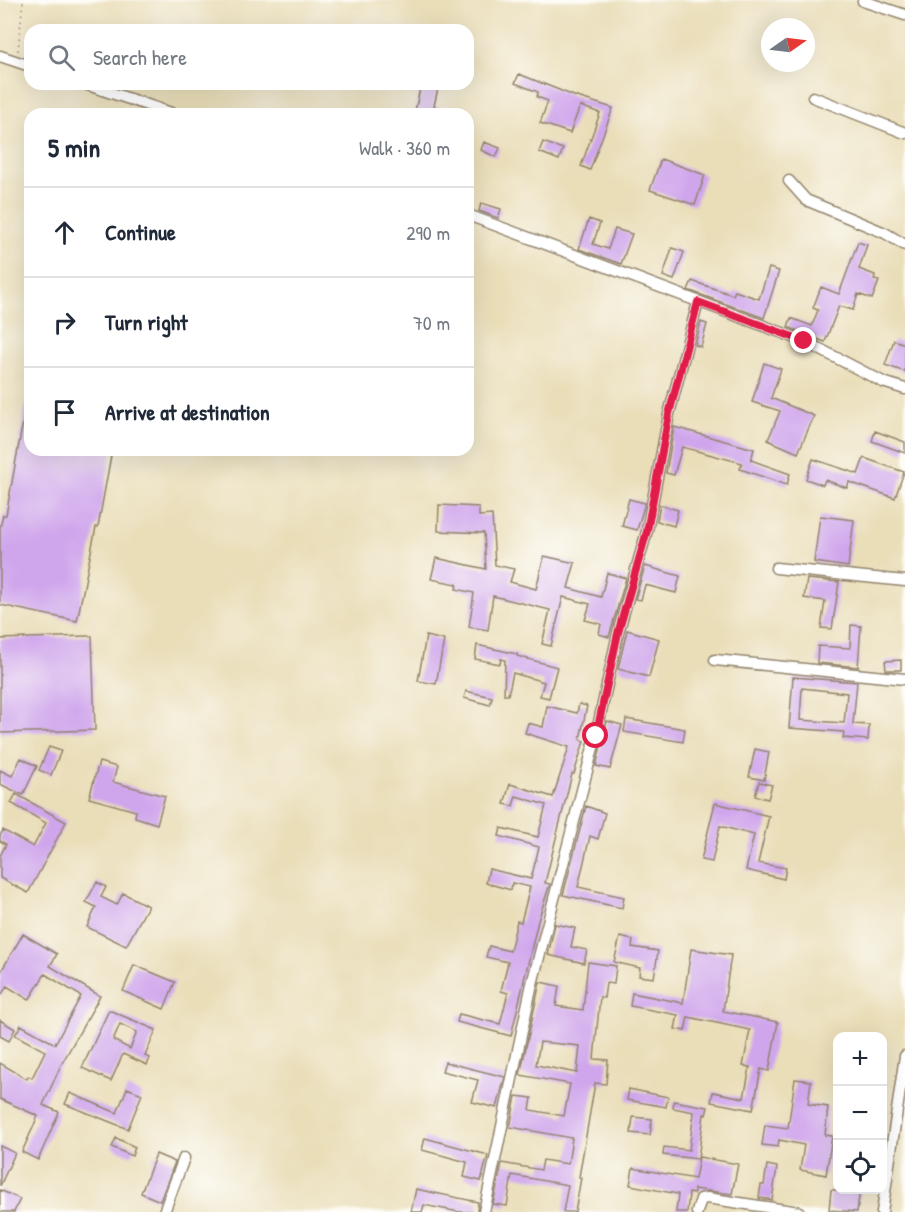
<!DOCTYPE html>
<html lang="en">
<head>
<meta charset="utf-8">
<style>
  body { margin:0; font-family:"Patrick Hand",sans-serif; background:#f2f2f3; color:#1f2937 }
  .controls { position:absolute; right:18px; bottom:18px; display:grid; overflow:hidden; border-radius:12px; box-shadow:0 6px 24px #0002 }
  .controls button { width:54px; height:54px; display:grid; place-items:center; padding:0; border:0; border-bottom:2px solid #e0e1e3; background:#fff; color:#1f2937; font:30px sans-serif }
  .compass { position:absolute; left:761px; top:18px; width:54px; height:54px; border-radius:50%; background:#fff; box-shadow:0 6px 24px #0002; rotate:76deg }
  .stop { position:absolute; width:18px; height:18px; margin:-14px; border:4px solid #e11d48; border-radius:50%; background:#fff }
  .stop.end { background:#e11d48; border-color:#fff; box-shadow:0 2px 6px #0008 }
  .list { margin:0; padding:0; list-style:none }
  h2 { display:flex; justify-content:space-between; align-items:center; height:78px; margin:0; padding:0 24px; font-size:26px }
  h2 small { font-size:20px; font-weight:400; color:#747a83 }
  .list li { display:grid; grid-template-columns:39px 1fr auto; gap:18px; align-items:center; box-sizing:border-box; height:90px; padding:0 24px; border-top:2px solid #e0e1e3 }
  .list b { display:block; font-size:22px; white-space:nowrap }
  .list em { font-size:20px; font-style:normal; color:#747a83 }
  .icon { flex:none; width:33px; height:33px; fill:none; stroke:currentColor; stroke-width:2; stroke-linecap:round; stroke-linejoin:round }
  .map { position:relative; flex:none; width:905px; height:1212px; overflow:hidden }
  .search { position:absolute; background:#fff; box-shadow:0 6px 24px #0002; left:24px; top:24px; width:450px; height:66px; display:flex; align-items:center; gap:15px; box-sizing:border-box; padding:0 21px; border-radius:18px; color:#747a83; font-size:22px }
  .panel { position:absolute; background:#fff; box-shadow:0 6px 24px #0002; left:24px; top:108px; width:450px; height:348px; border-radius:18px }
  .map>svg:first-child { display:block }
  .building { fill:#cfa5ec; fill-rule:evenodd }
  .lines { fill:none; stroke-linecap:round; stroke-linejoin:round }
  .minor-casing { stroke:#92846c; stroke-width:13 }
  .path { stroke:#92846c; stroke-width:1.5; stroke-dasharray:1.5 4.5; stroke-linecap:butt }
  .minor { stroke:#fff; stroke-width:10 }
  .route { stroke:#e11d48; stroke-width:8 }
</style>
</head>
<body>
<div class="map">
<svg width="905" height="1212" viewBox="0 0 905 1212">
  <rect width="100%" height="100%" fill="#fdfcf7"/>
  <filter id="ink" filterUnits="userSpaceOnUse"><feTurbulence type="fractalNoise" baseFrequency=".0167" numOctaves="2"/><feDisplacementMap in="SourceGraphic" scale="12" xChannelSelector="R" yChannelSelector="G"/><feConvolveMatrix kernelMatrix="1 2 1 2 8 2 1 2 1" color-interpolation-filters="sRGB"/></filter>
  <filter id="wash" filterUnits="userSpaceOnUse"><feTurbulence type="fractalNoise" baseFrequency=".008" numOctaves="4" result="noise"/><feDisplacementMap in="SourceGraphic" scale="24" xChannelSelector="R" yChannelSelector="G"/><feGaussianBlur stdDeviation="1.35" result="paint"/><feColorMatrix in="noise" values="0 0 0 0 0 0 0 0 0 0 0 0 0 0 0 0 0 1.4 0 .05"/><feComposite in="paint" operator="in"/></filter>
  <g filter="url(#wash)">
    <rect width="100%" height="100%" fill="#eadeb9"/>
    <g id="blocks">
      <path class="building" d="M519,74L574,96L613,108L590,170L581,166L600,113L580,106L570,133L540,123L548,101L537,97L538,92L515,83Z
        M421,84H439L434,106L454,114H429L415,111Z
        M484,142L500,148L496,157L481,150Z
        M543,142L563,149L559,160L539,152Z
        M661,159L705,175L695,205L650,190Z
        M481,203L501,209L498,218L479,211Z
        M589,219L600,223L593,244L608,249L615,229L632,234L621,264L579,249Z
        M858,242L867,245L859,269L875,275L874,280L879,281L872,299L858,294L853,310L839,306L825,342L788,327L791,318L812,326L818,310L813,308L821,287L839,294Z
        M672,248L684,252L674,280L663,276Z
        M769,268L779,271L764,318L688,290L692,281L733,295L735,291L759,299Z
        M701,322L707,324L701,347L695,345Z
        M894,340L905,344V372L885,365Z
        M764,363L781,369L771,398L814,416L798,453L768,440L780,411L752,402Z
        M26,405L30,406V450H112L98,527H96L77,621L0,605V528L3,515H6Z
        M674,427L754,449L751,460L790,474L787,485L740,469L742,463L682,447L674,475L666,473Z
        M875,431L905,442V453L872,441Z
        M864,458L904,472L895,498L849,482L847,488L825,480L823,485L806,479L813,459L858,474Z
        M629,499L645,503L637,530L622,526Z
        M439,505L479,507V516L492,515L495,565L514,569L510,582L536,589L544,556L575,563L568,588L601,597L607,573L626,578L609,637L599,634L601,624L585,620L590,604L563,597L551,646L542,644L550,610L493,596L488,630L469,627L474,593L456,589L457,584L431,579L436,558L486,569L484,533L438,531Z
        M660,505L678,510L674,526L657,521Z
        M820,516L854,520L848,567L814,562Z
        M645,566L680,576L676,593L645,585L641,600L635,599Z
        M807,579L839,582L832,629L821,628L825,601L804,598Z
        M851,625L861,626L858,667L817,663L818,646L850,648Z
        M627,630L659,639L649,677L618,669Z
        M87,636H92L95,730L0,733V639Z
        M426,636L444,640L436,684L418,681Z
        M477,645L517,654V656L557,667L549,698L540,696L544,682L513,673L508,695H504L505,660L501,659L500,664L475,659Z
        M901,660V670H886L885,661Z
        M793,677L857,682L853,724L869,725L868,740L843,738L844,732L789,728ZM802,688L847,693L844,723L800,720Z
        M466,691L492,697L490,705L464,698Z
        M579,704L587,706L580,739L584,741L574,774H572L555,842L545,883L550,884L538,921L511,1036L457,1022L459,1014L500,1024L508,993L501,991L508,962L486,957L489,946L510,951L517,921L521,922L530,887L512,883L511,890L486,883L489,869L531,879L539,847L499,836L501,828L538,837L546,805L516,796L513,806L504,804L510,784L553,797L569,747L525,733L528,723L543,727L547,706L577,713Z
        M626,719L685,729L683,742L624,732Z
        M607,721L622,725L610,769L596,766Z
        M49,747L61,751L51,775L39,770Z
        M755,749L769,752L764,780L749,777Z
        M21,758L37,766L23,795L0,784V770L12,776Z
        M99,762L117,767L113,782L165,796L157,824L135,817L136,811L89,798Z
        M759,782L772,785L768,799L755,796Z
        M16,794L66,822L28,893L0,878V856L6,844L0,841V836L3,830L33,847L46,823L11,803Z
        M715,803L769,816L758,863L786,868L784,879L746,870L754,835L720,826L712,862L701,860Z
        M586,806L605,813L598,839L590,836L578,887L624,897L622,908L563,895Z
        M97,882L106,887L101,897L117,905L123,893L148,906L126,946L87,927L96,907L86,902Z
        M555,924L575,928L571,947L587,950L584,963L548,955Z
        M23,934L57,954L50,966L100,996L61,1065L43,1105L59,1112L38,1160L22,1152L38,1116L0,1099V1063L27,1079L28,1076L32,1078L45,1051L15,1035L21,1025L55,1044L81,996L45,974L29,1000L7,986L0,997V973Z
        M620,937L633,940L632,947L658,951L654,978L639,976L640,968L614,962Z
        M691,949L731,955L723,1011L778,1022L769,1071L761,1069L753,1110L711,1102L713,1092L744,1098L750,1067L743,1066L750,1030L688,1017L685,1031L675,1029L678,1015L630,1006L632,993L683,1003Z
        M588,962L616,966L614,984L606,983L604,998L600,997L594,1059L608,1060L606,1084L595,1083L579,1177L581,1178L575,1212H563L568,1185L512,1175L507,1206L493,1204L502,1163L541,1170L543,1160L568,1164L572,1138L510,1127L516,1096L532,1098L530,1110L564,1116L570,1084L520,1075L540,982L559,986L556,1006L583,1010ZM540,1042L580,1046L577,1073L536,1065Z
        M134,965L175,982L164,1009L123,991Z
        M109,1010L156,1030L145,1056L150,1058L147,1065L123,1054L111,1081L82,1068ZM120,1024L137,1032L130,1049L113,1040Z
        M0,1020L15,1029L9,1041L0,1036Z
        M445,1062L505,1077L497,1108L472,1102L478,1080L442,1071Z
        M795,1079L811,1081L808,1104L828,1107L825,1135L832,1136L826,1175L800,1170L804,1145L779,1140L778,1147L762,1145L765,1125L788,1128Z
        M127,1088L142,1094L128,1129L65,1104L70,1093L117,1113Z
        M629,1089L668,1097L666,1107L627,1100Z
        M674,1101L708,1107L706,1115L704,1114L698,1159L663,1155L664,1147L689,1150L694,1112L673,1108Z
        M633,1117L652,1119L650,1135L631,1133Z
        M116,1138L135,1147L132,1156L112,1147Z
        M425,1138L488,1155L481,1181L464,1177L467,1162L422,1150Z
        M0,1146L15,1153L0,1186Z
        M156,1154L175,1162L160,1201L141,1193Z
        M699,1157L738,1164L732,1194L694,1189V1194L689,1193L687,1212H676L678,1194L630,1185L633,1168L695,1179Z
        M767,1165L777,1167L772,1200L759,1198L761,1185H764Z
        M416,1189L478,1202L477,1212H459L424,1205L422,1212H411Z
        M0,1190L20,1199L14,1212H0Z
        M831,1190H860L857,1212L829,1210Z"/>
    </g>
  </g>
  <g filter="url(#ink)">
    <use href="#blocks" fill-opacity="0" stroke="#92846c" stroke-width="1.5"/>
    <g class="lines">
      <defs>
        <path id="minor" d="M863,1L905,15
          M0,56L30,66
          M85,84L174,114
          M813,97L905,133
          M789,181L806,200L885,233L905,245
          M468,215L804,341L883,382L905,389
          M776,568L905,581
          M715,660L905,679
          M164,1212L184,1158
          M484,1212L531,988L596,736L618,633L647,531L669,414L698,302
          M697,1212L701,1199L707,1198L799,1212
          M882,1212L905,1056"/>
      </defs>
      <use href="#minor" class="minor-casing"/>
      <path class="path" d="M18,51L23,0"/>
      <use href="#minor" class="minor"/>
    </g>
  </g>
  <g class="lines" filter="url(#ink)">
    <path class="route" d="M596,736L618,633L647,531L669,414L698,302L804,341"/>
  </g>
</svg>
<div class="controls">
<button>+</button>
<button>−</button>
<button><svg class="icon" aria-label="locate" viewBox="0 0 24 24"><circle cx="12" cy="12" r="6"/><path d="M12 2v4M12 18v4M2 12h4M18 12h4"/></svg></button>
</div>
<svg class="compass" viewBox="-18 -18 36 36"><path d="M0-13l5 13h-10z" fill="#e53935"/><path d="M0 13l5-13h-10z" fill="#747a83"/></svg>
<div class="stop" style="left:596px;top:736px"></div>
<div class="stop end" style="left:804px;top:341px"></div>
<div class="search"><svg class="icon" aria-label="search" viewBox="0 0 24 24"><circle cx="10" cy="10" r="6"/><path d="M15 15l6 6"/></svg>Search here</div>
<section class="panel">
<h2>5 min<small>Walk · 360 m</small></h2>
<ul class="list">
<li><svg class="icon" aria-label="ahead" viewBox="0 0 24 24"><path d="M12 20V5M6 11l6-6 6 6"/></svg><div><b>Continue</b></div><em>290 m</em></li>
<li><svg class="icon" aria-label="right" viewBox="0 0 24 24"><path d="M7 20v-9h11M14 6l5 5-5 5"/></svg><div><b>Turn right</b></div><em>70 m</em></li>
<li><svg class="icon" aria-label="arrive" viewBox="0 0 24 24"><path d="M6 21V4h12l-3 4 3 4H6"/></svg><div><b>Arrive at destination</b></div></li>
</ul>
</section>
</div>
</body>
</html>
